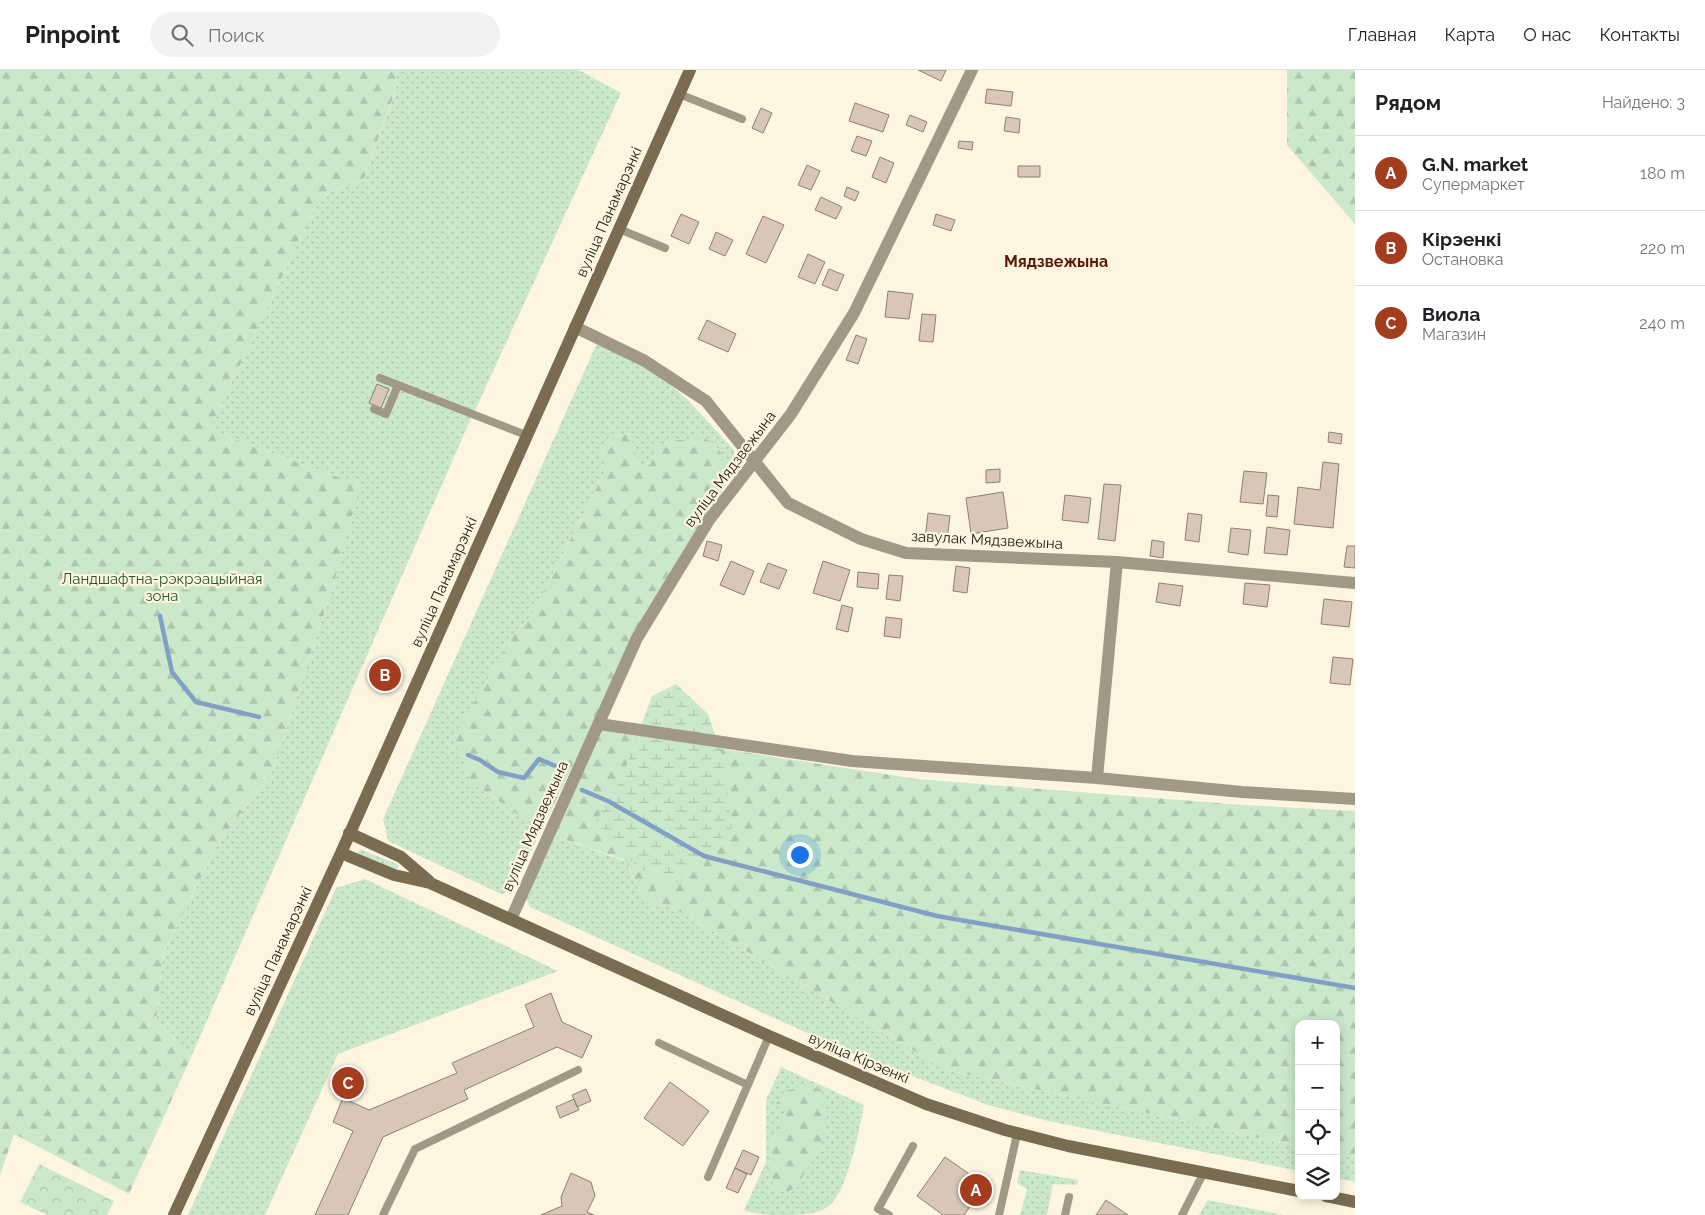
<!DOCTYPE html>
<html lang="ru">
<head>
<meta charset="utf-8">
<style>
  body { margin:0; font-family:Raleway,sans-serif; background:#f2f2f2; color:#202124 }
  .controls { position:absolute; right:15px; bottom:15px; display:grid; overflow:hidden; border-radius:10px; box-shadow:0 2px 12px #0003 }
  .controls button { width:45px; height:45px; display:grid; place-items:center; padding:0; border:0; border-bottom:1px solid #e0e0e0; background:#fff; color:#202124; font:25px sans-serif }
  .you { position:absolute; left:799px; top:784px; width:18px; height:18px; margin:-12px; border:4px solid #fff; border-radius:50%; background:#1a73e8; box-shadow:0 0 0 8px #1a73e833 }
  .badge { display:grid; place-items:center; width:32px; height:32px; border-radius:50%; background:#a43c1e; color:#fff; font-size:16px; font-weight:700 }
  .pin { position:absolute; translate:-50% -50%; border:2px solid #fff; box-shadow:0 1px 5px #0006 }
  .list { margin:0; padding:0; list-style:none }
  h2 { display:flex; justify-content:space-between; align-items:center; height:65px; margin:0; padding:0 20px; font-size:21px }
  h2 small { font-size:16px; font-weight:400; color:#757577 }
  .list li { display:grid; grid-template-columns:32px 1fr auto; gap:15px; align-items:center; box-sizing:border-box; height:75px; padding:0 20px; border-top:1px solid #e0e0e0 }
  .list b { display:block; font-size:19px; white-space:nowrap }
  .list p { margin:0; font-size:16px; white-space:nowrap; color:#757577 }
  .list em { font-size:16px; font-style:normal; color:#757577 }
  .icon { flex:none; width:28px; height:28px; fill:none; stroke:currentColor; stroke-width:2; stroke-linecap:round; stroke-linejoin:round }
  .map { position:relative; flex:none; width:1355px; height:1145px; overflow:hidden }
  header { display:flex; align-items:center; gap:30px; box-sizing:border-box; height:70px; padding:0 25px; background:#fff; border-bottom:1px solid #e0e0e0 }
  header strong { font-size:24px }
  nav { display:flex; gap:28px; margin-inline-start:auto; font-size:18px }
  .search { width:350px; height:45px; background:#f2f2f2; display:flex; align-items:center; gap:12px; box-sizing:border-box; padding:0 18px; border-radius:28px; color:#757577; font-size:19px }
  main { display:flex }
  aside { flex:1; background:#fff }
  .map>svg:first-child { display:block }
  .grass { fill:url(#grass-dots) }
  .forest { fill:url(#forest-firs) }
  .wetland { fill:url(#wetland-marsh) }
  .park { fill:url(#park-crowns) }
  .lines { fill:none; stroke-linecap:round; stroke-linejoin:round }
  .stream { stroke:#80a0c5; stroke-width:4.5 }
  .building { fill:#d8c7b8; stroke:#8f7f72 }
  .lane { stroke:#a19885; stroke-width:8 }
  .street { stroke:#a19885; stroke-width:12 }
  .secondary { stroke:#796c50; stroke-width:12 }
  .labels { text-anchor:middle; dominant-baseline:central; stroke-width:4.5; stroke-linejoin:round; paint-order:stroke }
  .street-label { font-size:15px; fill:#1f1c15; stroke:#fef5e1 }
  .park-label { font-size:15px; fill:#255929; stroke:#fef5e1 }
  .neighbourhood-label { font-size:16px; font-weight:bold; fill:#5a1906; stroke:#fef5e1 }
</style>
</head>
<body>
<header>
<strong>Pinpoint</strong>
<div class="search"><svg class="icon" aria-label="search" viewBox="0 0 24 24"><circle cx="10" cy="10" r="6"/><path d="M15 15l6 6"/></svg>Поиск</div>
<nav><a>Главная</a><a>Карта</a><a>О нас</a><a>Контакты</a></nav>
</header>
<main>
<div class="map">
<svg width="1355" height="1145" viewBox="0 0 1355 1145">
  <defs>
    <pattern id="grass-dots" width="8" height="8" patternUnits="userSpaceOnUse" patternTransform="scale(1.25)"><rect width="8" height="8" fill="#cbe8cb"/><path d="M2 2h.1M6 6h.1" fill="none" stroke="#aec6ad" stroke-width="1.8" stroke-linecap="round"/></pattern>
    <pattern id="forest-firs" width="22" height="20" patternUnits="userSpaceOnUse" patternTransform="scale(1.25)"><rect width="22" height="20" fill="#cbe8cb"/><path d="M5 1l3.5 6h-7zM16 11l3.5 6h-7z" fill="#aec6ad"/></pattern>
    <pattern id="wetland-marsh" width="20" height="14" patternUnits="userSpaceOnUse" patternTransform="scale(1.25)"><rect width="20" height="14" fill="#cbe8cb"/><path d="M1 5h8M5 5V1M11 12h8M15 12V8" fill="none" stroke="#aec6ad"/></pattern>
    <pattern id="park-crowns" width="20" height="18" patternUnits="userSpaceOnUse" patternTransform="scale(1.25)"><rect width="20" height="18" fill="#cbe8cb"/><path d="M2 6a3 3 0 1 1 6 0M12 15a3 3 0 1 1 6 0" fill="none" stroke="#aec6ad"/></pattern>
  </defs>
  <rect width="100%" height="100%" fill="#fef5e1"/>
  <path class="grass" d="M397,0H579L621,23L465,362L191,987L156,950L163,884L218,773L273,700L335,509L359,415L209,360L315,138L331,121L363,111L393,29Z
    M597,273L646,296L662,307L689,331L734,380V398L712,372L673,370L651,394L641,398L629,364L610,366L601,383L608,395L530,549L519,557L471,712L541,761L512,821L501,824L388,771L383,749Z
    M554,766L625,791L646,833L670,836L946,1000L1299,1076V1101L1048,1051L988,1035L847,981L530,837L525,826Z
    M360,779L399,795L396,800L357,785Z
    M365,809L558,901L338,984L265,1145H188L336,818Z
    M781,997L864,1035C860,1057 847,1123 829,1136C817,1145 800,1145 785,1145C770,1145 758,1145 744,1140L766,1092V1030Z
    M1336,1084L1355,1088V1112L1336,1108Z
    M1020,1100L1078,1110L1077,1115L1053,1114L1047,1145H1020L1027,1119L1017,1113Z
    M1208,1130L1284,1145H1199Z"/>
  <path class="forest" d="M0,0H397L393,28L363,111L331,121L315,138L209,360L360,415L335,509L273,700L218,773L163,884L156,950L191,987L129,1124L14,1064L0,1105Z
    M1287,0H1355V154L1287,75Z
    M629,364L641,397L651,394L656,377L673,370H689L696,365L712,372L734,398L723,415L721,428L635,568L541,761L471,712L454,666L519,557L530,549L608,395L601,383L610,366Z
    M601,660L917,709L1243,735L1355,741V1088L1336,1084V954H1299V1076L946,1000L670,836L646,833L625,790L554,766Z
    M802,1015L821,1019L826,1044L824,1067L797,1117L785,1123L773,1116L769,1076L786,1043L775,1035L787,1021Z"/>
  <path class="wetland" d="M676,614L708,644L725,694L732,758L674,814L637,797L596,751L621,710L652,626Z"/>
  <path class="park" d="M39,1094L114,1131L107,1145H47L20,1132Z"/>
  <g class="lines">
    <path class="stream" d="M160,546L172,602L196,632L259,647
      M468,685L480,690L498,702L524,708L539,689L560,698
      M582,720L608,731L704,786L937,846L1355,918"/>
  </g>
  <path class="building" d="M918,0H946L941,11Z
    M987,19L1013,22L1011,36L985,33Z
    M855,33L889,45L883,62L849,51Z
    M761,38L772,43L763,63L752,58Z
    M910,45L927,52L923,62L906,55Z
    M1006,47L1020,49L1019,63L1004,61Z
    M857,66L872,71L866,86L851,81Z
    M959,71L973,72L972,80L958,78Z
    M880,87L894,93L886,113L872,107Z
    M807,95L820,101L811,120L798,115Z
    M1018,96H1040V107H1018Z
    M847,117L859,122L855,131L844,126Z
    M821,127L842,137L836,149L815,140Z
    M681,144L699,152L689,174L671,166Z
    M936,144L955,150L951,161L933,155Z
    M763,146L784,155L766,193L746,184Z
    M716,162L733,170L725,186L709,179Z
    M808,184L825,192L815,214L798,207Z
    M829,199L844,205L837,221L822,215Z
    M888,221L913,224L909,249L885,247Z
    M922,244L936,245L933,272L919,271Z
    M707,250L736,264L728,282L698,269Z
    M856,265L867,269L858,294L846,290Z
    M377,314L389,319L381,338L369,333Z
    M1329,362L1342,364L1341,374L1328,372Z
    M1323,392L1339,394L1333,458L1294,454L1298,417L1320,420Z
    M1000,399V412L986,413V400Z
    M1244,401L1267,403L1263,434L1240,432Z
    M1104,414L1121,415L1115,471L1098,469Z
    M1003,422L1008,458L971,464L966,428Z
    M1065,425L1091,428L1088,453L1062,450Z
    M1268,425L1279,426L1277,447L1266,446Z
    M928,443L950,446L947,471L925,469Z
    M1188,443L1202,445L1199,472L1185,470Z
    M1267,457L1290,460L1287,485L1264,483Z
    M1231,458L1251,460L1248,485L1228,482Z
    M1152,470L1164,472L1163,488L1150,486Z
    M707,471L722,475L718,491L703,486Z
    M1347,476H1355V498L1344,497Z
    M731,491L754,501L744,525L720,515Z
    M823,491L850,500L840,531L813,523Z
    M768,493L787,500L779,519L760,512Z
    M956,496L970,498L967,523L953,521Z
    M858,502L879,504L878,519L857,517Z
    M889,505L903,506L900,531L886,529Z
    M1159,513L1183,516L1180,536L1156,532Z
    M1245,513L1270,515L1267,537L1243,534Z
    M1324,529L1352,532L1349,557L1321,554Z
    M842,535L853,538L848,562L836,559Z
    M886,547L902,549L900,568L884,566Z
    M1333,587L1353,589L1350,615L1330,613Z
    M551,923L562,952L592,966L582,988L557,977L464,1020L468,1029L383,1067L348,1145H315L353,1061L333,1052L343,1028L369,1040L457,1003L452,993L534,957L525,935Z
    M670,1012L709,1041L683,1076L644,1048Z
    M586,1019L591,1031L577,1037L572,1025Z
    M574,1029L579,1040L560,1048L556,1037Z
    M743,1080L759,1087L751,1105L735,1098Z
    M945,1087L985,1115L964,1145H943L917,1126Z
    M735,1098L747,1104L738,1123L726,1118Z
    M571,1103L591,1112L595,1126L587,1142L594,1145H541L562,1136L561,1127Z
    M1106,1130L1128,1145H1096Z"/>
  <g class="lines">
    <path class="lane" d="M679,24L742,49
      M619,159L665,178
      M380,308L526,365
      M374,339L386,344L398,315
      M659,973L748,1015
      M708,1107L769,966
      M383,1145L415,1079L578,1000
      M889,1145L878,1139L913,1076
      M999,1145L1017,1064
      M1065,1145L1069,1127
      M1182,1145L1204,1102"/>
    <path class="street" d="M575,257L645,291L706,331L788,433L861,469L906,483L1117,492L1355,513
      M599,654L852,691L1097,708L1242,722L1355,729
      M1097,708L1117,492
      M511,849L637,568L709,450L791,344L854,243L972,0"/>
    <path class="secondary" d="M349,763L401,787L429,811
      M341,783L394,805L430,813L769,966L926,1034L1005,1060L1068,1076L1299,1121
      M1326,1126L1355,1132
      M174,1145L341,783L690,0"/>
  </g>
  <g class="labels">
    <g class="street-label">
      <text transform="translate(609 142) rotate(-66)">вуліца Панамарэнкі</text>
      <text transform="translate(730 399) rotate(-53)">вуліца Мядзвежына</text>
      <text transform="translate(987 470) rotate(3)">завулак Мядзвежына</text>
      <text transform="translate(444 512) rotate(-66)">вуліца Панамарэнкі</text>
      <text transform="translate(535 756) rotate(-66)">вуліца Мядзвежына</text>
      <text transform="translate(278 881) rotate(-65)">вуліца Панамарэнкі</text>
      <text transform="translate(859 988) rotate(23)">вуліца Кірэенкі</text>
    </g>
    <g class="park-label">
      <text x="162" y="509">Ландшафтна-рэкрэацыйная<tspan x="162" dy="17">зона</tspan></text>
    </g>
    <g class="neighbourhood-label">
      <text x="1056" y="191">Мядзвежына</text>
    </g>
  </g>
</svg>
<div class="controls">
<button>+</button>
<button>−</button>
<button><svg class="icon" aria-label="locate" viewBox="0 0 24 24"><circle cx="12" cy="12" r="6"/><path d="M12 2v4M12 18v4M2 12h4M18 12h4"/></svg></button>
<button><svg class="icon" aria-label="layers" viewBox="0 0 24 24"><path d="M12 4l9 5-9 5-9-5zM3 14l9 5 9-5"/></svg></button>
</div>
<div class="you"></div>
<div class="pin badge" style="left:976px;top:1120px">A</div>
<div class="pin badge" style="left:385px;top:605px">B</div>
<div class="pin badge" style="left:348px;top:1013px">C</div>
</div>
<aside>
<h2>Рядом<small>Найдено: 3</small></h2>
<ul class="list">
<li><span class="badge">A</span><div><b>G.N. market</b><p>Супермаркет</p></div><em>180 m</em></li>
<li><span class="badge">B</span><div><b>Кірэенкі</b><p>Остановка</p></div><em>220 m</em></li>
<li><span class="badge">C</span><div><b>Виола</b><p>Магазин</p></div><em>240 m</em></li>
</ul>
</aside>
</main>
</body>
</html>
